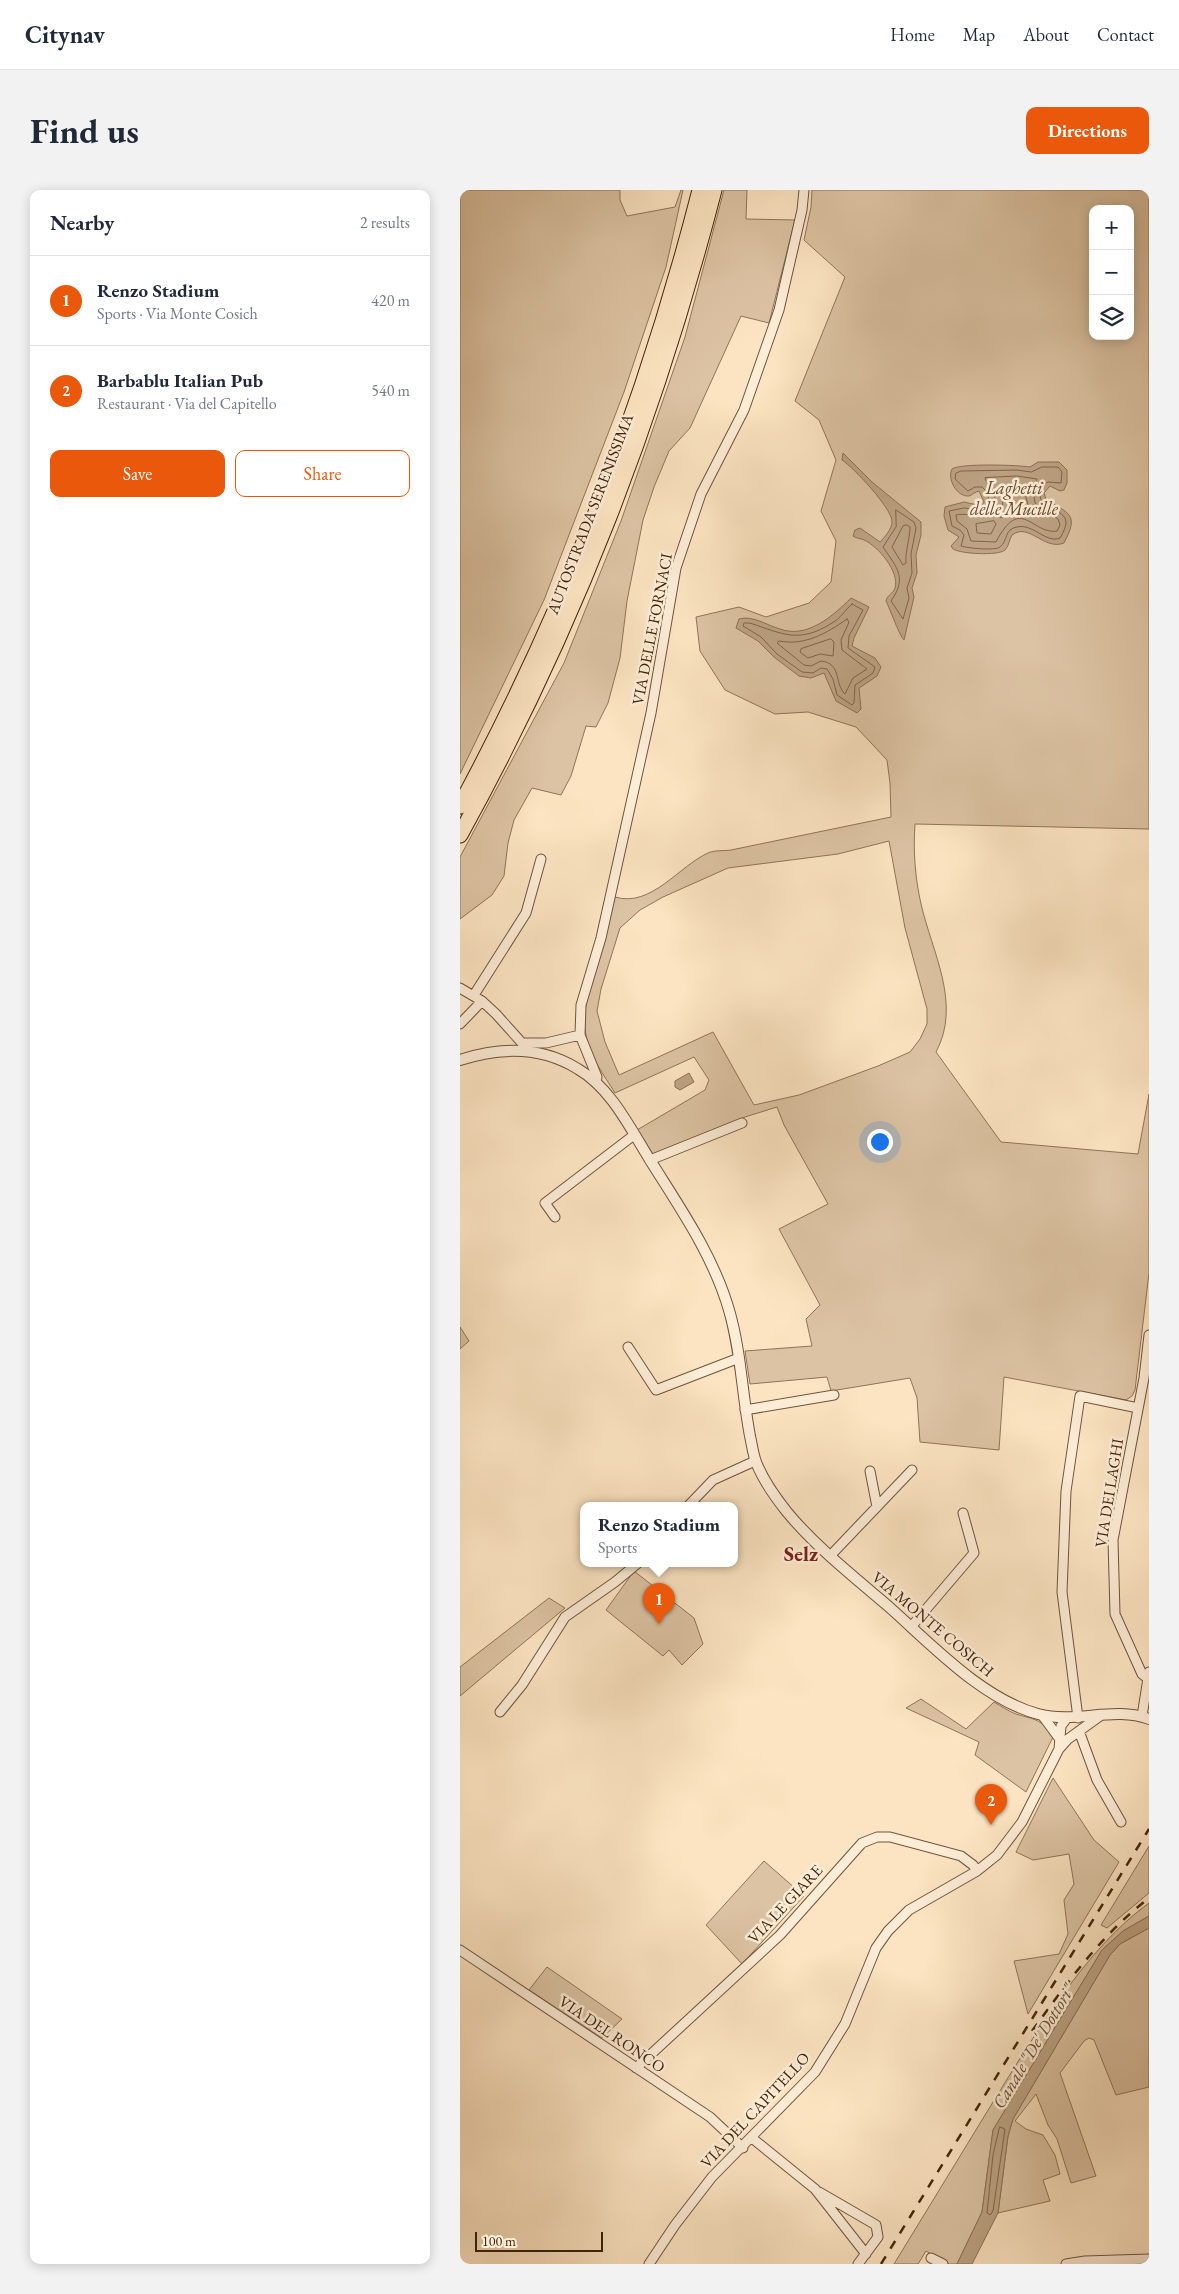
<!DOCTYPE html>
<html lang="en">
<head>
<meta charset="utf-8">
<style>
  body { margin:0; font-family:"EB Garamond",serif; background:#f2f2f3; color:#1f2937 }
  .controls { position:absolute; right:15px; top:15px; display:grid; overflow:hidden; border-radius:10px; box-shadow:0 2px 12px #0003 }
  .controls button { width:45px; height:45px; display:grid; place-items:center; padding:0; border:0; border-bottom:1px solid #e0e1e3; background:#fff; color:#1f2937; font:25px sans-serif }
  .scale { position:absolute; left:15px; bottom:12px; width:128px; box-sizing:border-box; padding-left:5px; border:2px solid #42240c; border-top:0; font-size:14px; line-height:18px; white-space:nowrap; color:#42240c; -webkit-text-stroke:4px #fdedd7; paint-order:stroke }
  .you { position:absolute; left:419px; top:951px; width:18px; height:18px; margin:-12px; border:4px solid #fff; border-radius:50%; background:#1a73e8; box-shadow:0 0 0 8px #1a73e833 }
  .badge { display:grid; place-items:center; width:32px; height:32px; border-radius:50%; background:#ea580c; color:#fff; font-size:16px; font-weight:700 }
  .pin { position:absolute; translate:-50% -41px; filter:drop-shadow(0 1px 2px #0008) }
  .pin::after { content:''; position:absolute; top:26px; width:18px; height:15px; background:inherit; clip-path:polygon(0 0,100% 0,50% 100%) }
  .popup { position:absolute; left:120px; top:1312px; width:158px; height:65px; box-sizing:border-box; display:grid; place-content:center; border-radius:10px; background:#fff; filter:drop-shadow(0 1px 4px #0005); font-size:16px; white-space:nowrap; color:#747a83 }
  .popup b { font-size:19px; color:#1f2937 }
  .popup::after { content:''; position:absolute; left:50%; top:100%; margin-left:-10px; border:10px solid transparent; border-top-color:#fff }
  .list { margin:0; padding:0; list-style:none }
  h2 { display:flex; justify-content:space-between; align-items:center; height:65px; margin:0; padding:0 20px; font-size:21px }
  h2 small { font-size:16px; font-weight:400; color:#747a83 }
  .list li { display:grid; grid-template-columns:32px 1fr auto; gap:15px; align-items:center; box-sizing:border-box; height:90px; padding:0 20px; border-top:1px solid #e0e1e3 }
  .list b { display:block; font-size:19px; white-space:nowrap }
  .list p { margin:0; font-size:16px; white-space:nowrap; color:#747a83 }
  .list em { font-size:16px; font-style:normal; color:#747a83 }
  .actions { display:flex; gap:10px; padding:15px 20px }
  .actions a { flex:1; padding:11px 0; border:1px solid #ea580c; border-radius:10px; text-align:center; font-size:18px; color:#ea580c }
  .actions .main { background:#ea580c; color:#fff }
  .icon { flex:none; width:28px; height:28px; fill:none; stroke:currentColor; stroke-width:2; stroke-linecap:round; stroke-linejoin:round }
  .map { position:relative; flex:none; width:689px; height:2074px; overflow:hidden; border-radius:10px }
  header { display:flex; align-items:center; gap:30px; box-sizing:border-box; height:70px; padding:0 25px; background:#fff; border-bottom:1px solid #e0e1e3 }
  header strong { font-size:24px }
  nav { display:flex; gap:28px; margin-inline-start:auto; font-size:18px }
  .intro { display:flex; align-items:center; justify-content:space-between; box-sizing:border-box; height:120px; padding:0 30px }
  h1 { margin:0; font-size:35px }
  .button { padding:12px 22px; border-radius:10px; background:#ea580c; color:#fff; font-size:18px; font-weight:700 }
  main { display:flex; gap:30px; padding:0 30px }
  aside { flex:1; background:#fff; border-radius:10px; box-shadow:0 2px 12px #0003 }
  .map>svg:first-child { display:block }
  .green { fill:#dcc3a3; stroke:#8f7458; fill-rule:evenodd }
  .water { fill:#bda384; stroke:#8c7054 }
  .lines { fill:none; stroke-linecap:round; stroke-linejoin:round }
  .shore { stroke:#806448; stroke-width:1 }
  .minor-casing { stroke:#70543a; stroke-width:11 }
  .tertiary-casing { stroke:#70543a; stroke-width:12 }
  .motorway-casing { stroke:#42240c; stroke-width:17 }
  .minor { stroke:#fdedd7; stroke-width:9 }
  .tertiary { stroke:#fdedd7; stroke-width:10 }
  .motorway { stroke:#fce4c2; stroke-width:15 }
  .rail { stroke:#42240c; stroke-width:2.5; stroke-dasharray:9 9; stroke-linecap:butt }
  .labels { text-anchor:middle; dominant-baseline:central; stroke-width:5; stroke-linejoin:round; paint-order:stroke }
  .street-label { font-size:16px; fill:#42240c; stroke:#fdedd7 }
  .water-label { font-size:18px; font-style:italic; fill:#674a30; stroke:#fdedd7 }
  .district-label { font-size:21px; font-weight:bold; fill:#7a1f14; stroke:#fdedd7 }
</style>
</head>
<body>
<header>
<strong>Citynav</strong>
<nav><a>Home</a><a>Map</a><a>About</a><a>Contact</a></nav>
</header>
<div class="intro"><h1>Find us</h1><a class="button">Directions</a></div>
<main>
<aside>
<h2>Nearby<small>2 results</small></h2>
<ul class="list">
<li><span class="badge">1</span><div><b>Renzo Stadium</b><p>Sports · Via Monte Cosich</p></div><em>420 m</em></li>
<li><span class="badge">2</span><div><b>Barbablu Italian Pub</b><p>Restaurant · Via del Capitello</p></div><em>540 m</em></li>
</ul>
<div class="actions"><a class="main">Save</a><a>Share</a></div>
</aside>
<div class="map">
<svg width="689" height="2074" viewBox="0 0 689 2074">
  <rect width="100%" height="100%" fill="#fce4c2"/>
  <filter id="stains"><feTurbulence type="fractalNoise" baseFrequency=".004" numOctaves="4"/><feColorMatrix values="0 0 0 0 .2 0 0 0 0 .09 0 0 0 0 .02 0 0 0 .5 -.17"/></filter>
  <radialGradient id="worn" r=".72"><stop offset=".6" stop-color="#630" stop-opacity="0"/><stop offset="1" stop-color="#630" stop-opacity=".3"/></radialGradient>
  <path class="green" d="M0,0H160V10L167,26L215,17L221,0H223L206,77L164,202L84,410L0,584Z
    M264,0H287L286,29L335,30L309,133L281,126L230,238L209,261L194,297L183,330L167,411L160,468L148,513L136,537L126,536L111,586L101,605L72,598L54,630L48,653L44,686L32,705L0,729V667L104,473L161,331L225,147Z
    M352,0H689V639L455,634C453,661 455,687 461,714C472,762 502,814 476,862L541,952L678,964L689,904V1083L675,1200L672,1206L666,1210L544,1187L539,1260L460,1252L457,1208L450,1188L371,1201L367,1187L290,1194L285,1161L352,1156L346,1129L360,1115L319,1039L368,1014L324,935L317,917L285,927L193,964L177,940L245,900L249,890L234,867L155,903C144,885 129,866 126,845C119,806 146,746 155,707C191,718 219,676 248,663C254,660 264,661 271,660L431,627L430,593L427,570L396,537L348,522L315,524L265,500L240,461L236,427L279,417L306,427L349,413L371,392L376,351L361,321L376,270L359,230L335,211L385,87L344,50L351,17ZM633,19H670V146H633ZM429,651L445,738L467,819V834L460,849L450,862L418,876L339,905L294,915L253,842L159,885L145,852L137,821L141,799L160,738L180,720L203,707L268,678L378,664Z
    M0,1137L9,1151L0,1159Z
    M174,1381L234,1428L243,1454L222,1475L209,1460L203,1466L146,1420Z
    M89,1408L105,1418L0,1506V1477Z
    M461,1509L506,1539L534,1512C541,1516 548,1521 556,1524C575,1530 581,1528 593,1547L566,1602L515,1565L519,1552L446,1518Z
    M593,1588L634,1650L659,1672L568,1824L554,1771L599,1764L608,1744L604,1710L614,1694L609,1664L573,1670L556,1662Z
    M689,1656V1703L647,1738L641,1735Z
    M304,1671L344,1706L282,1774L246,1735Z
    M689,1713V1726L663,1741L642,1760L533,1940L522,2022L497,2074H489L466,2061L458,2074H434C467,2020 500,1966 533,1912C574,1846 625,1759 689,1713Z
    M689,1738V1897L656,1905L634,1850L629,1848L624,1851L600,1883L636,1986L611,1993L597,1949L588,1935L576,1904L555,1931L566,1939L583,1945L595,1965L600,1984L583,1990L590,2011L538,2023L548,1946L553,1929L650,1765L660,1754Z
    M87,1777L162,1829L142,1848L69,1800Z"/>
  <path class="water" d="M383,263L412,292L461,332V345L456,365L457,383L452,398L454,407L444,450C440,447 430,419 426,411C427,405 433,404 435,398C440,382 418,356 404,350C400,348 397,349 393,346L395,340L400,338L420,352C424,348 432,339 432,332C433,319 392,276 382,270Z
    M578,272H599L607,280V293L604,300L600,301L590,296L584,303L586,309C608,324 620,323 604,353C584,361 569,332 552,345C549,350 549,356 545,360C538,366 501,364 493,359L491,356L499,347L488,340L484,326L485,317L504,312L522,316L524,312L519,301C515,302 512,305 509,306C496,307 487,288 492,279C500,273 559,275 570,277Z
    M391,408L409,417L394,448L392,456L415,468L421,477L417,486L399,498L401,519L397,523L376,511L364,483L351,488L339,486L314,467L298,451L276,438L279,429C293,425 306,435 320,439C347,449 373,426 391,408Z
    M229,883L234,892L220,900L215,897V891Z
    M689,1726V1738L660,1754L650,1765L553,1929L548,1946L538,2023L512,2074H497L522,2022L533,1940L642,1760L663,1741Z"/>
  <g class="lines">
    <path class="shore" d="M582,277H598L602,282L601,293L588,292C579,296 578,304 582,312C599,325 615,323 600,348C586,354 573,333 557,337C544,339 548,351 540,357C535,361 507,358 501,356L504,345L500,340L492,336L489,321L504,318L523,320L528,317C530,309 528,302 522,297H515L508,301L495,289L496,283L501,281L557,280L571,282Z
      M557,286L577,289C575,301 569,314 584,321C590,324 594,325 598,329L600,335L597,341C572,345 561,304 536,352L511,351L507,339L497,331L496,325C510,321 543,337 534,304C533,298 526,294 525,288Z
      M556,294L566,297V308L570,321L552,323L540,328L543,311L540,296Z
      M436,320L454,332L456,338L451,364L452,383L447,398L449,408L443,429L431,411C447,388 438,379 423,357L436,337Z
      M534,331L536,334L531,344L517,343L516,334Z
      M447,335L450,337C450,349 445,361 446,373L443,375L432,357L443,336Z
      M392,414L403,420L389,446L388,458L415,477L413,483L395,495L394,513L392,515L377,505L373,489L367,479L361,478L353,483L342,482L317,464L301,447L283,436L284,433H290C323,444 339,454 372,433C380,429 385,420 392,414Z
      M387,429L389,432L381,450L382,460L407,479L393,488L385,504C374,494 382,473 361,471L351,476L344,475L317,453L319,451C345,456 367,443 387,429Z
      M371,449L374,452L373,466L360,464L348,468L340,462L341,459Z
      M540,1937L545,1939L533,2021L530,2025L527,2023L533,1965Z"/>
    <defs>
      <path id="minor" d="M0,798L22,811L36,824L62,853H86L120,845
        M14,805L66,723L81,669
        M0,834L22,811
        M136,893L137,887L120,845L121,815L141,748L191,523L216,378L241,304L284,220L319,120L342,20L344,0
        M190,970L282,933
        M95,1027L85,1013L174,945
        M168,1157L196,1200L279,1168
        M285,1220L374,1205
        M410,1281L417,1317
        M229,1315L253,1290L295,1271
        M370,1366L452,1280
        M451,1437L514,1363L503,1323
        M687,1488L682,1484L655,1424L653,1350L684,1188L689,1145
        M40,1522L62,1495L105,1427L155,1392L178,1373
        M582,1525L599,1548
        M682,1526L689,1482
        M618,1528L602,1402L606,1301L620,1206L678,1218
        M619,1541L637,1590L661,1632
        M599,1559L601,1536L607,1528
        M0,1760L250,1927L283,1958
        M176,1878L320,1745L402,1653L417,1647H430L501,1666L513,1675L517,1681
        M292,1948L355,1999L406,2064
        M359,2002L416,2035L418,2047L398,2074
        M471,2068L483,2074
        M189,2074L215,2035L252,1987L355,1882L385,1834L416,1758L428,1741L449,1720L517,1681L537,1665L562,1632L599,1559L608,1549L640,1526
        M606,2074L625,2071L689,2069"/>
      <path id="tertiary" d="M0,870C40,857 81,856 118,879C151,898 170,938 190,970C220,1018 253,1065 269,1120C281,1161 282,1204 290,1246C292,1255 293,1264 296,1272C303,1290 315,1307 327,1322C356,1357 393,1386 428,1416C471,1454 522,1509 578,1524C615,1534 654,1516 689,1529"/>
      <path id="motorway" d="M0,616C105,421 185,215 240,0
        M0,645C114,438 195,228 254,0"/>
    </defs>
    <use href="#minor" class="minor-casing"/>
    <use href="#tertiary" class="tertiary-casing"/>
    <use href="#motorway" class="motorway-casing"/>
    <use href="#minor" class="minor"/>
    <use href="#tertiary" class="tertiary"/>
    <use href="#motorway" class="motorway"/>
    <path class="rail" d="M572,1841C607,1793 641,1745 689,1708
      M421,2074L689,1639"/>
  </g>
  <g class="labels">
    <g class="street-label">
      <text transform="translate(130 324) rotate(-69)">AUTOSTRADA SERENISSIMA</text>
      <text transform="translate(192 439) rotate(-79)">VIA DELLE FORNACI</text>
      <text transform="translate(649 1303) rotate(-81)">VIA DEI LAGHI</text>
      <text transform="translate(473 1434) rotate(40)">VIA MONTE COSICH</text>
      <text transform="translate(325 1714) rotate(-47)">VIA LE GIARE</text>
      <text transform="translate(152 1844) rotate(34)">VIA DEL RONCO</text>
      <text transform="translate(295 1920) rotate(-47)">VIA DEL CAPITELLO</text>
    </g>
    <g class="water-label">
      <text x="554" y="297">Laghetti<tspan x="554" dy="21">delle Mucille</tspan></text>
      <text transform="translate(573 1856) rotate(-59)">Canale "De' Dottori"</text>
    </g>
    <g class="district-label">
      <text x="341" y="1363">Selz</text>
    </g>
  </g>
  <rect width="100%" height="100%" filter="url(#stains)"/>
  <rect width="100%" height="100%" fill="url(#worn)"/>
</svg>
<div class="controls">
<button>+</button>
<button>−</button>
<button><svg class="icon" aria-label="layers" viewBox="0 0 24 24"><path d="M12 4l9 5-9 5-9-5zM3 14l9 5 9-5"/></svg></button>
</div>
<div class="scale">100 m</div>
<div class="you"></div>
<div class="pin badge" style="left:199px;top:1434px">1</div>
<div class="popup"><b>Renzo Stadium</b>Sports</div>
<div class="pin badge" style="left:531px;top:1635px">2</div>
</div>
</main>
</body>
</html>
